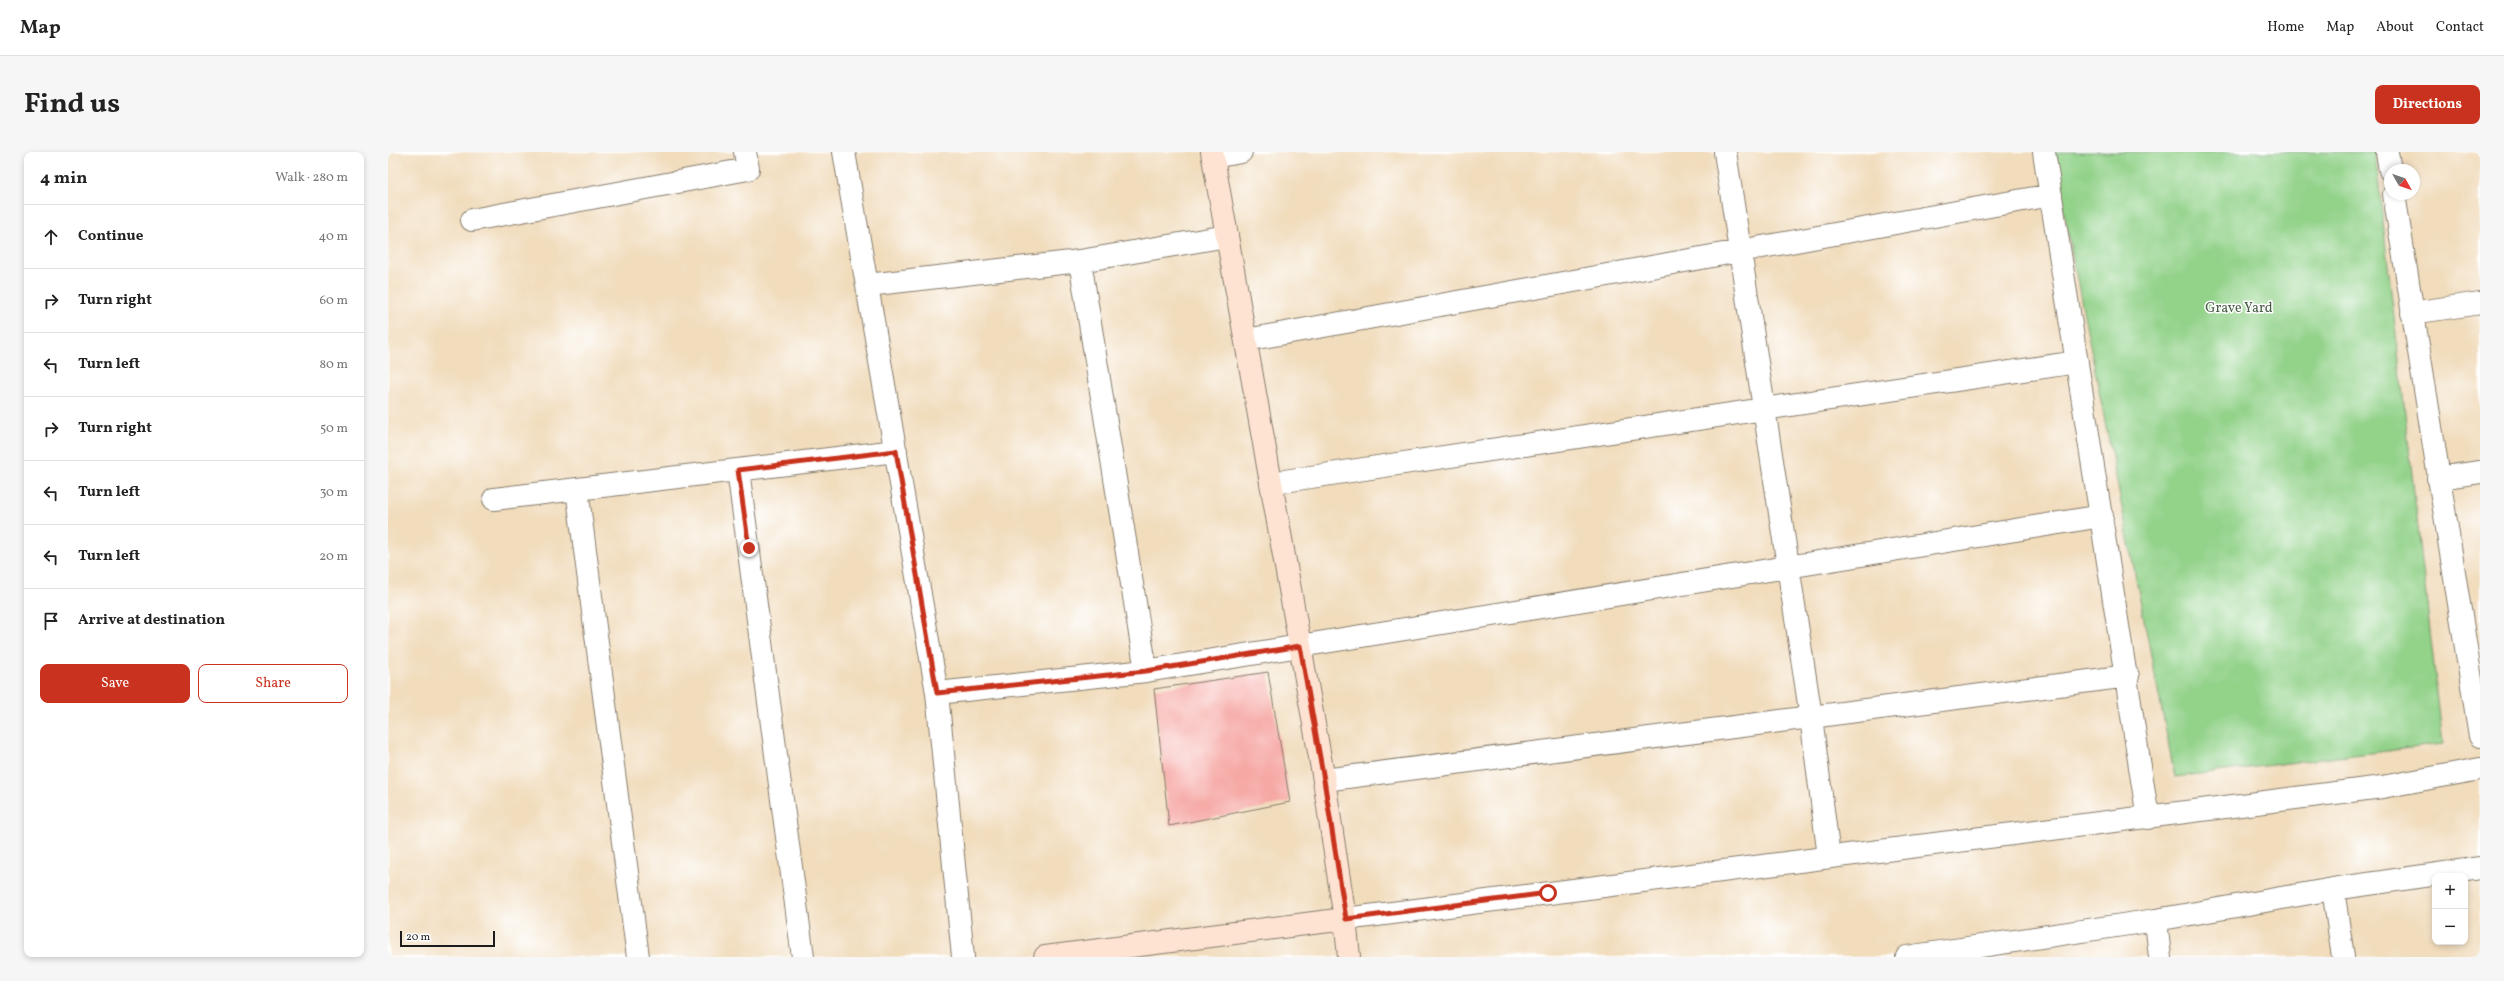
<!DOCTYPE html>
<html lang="en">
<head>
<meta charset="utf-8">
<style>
  body { margin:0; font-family:Vollkorn,serif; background:#f6f6f6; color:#222 }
  .controls { position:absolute; right:12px; bottom:12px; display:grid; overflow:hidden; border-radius:8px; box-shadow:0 2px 6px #0003 }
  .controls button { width:36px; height:36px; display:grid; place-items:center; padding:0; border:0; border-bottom:1px solid #e0e0e0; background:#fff; color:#222; font:20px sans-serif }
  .compass { position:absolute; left:1996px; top:12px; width:36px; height:36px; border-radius:50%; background:#fff; box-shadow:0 2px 6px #0003; rotate:130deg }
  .scale { position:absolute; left:12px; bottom:10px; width:95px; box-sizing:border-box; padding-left:4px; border:2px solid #1c1c1c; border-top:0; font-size:11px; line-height:14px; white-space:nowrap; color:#1c1c1c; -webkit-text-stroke:3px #fff; paint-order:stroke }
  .stop { position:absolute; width:12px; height:12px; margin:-9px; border:3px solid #c8321e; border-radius:50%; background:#fff }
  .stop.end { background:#c8321e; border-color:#fff; box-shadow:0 1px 4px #0008 }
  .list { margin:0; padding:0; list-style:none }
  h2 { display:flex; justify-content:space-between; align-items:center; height:52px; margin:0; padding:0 16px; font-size:17px }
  h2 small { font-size:13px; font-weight:400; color:#767676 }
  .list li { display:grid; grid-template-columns:26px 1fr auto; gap:12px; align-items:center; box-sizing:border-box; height:64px; padding:0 16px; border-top:1px solid #e0e0e0 }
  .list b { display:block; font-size:15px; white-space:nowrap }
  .list em { font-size:13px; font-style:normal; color:#767676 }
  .actions { display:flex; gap:8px; padding:12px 16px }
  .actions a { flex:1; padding:9px 0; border:1px solid #c8321e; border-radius:8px; text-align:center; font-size:14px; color:#c8321e }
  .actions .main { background:#c8321e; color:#fff }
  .icon { flex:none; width:22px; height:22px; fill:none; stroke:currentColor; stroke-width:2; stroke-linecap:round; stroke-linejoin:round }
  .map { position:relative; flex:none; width:2092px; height:805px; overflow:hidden; border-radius:8px }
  header { display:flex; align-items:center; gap:24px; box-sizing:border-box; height:56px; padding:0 20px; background:#fff; border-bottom:1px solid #e0e0e0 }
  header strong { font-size:19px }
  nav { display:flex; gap:22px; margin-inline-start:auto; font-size:14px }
  .intro { display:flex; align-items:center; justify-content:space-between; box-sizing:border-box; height:96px; padding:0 24px }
  h1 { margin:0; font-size:28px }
  .button { padding:10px 18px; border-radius:8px; background:#c8321e; color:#fff; font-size:14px; font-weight:700 }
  main { display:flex; gap:24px; padding:0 24px }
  aside { flex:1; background:#fff; border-radius:8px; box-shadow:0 2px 6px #0003 }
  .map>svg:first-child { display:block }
  .green { fill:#92d289; stroke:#577752 }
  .building { fill:#f6a8a4 }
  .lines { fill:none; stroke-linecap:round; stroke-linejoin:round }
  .street-casing { stroke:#867c6c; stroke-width:24 }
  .secondary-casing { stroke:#867c6c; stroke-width:24 }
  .street { stroke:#fff; stroke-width:22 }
  .secondary { stroke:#fee3d2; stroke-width:22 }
  .route { stroke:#c8321e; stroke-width:5 }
  .labels { text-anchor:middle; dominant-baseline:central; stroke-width:3; stroke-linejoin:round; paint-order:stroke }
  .park-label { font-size:14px; fill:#455c42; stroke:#fff }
</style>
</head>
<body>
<header>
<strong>Map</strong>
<nav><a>Home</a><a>Map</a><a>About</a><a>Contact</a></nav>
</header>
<div class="intro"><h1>Find us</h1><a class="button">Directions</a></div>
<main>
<aside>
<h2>4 min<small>Walk · 280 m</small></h2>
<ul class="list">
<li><svg class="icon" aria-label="ahead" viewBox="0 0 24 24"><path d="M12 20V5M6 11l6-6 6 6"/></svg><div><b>Continue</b></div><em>40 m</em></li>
<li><svg class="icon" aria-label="right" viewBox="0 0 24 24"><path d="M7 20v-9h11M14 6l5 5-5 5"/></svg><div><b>Turn right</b></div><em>60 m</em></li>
<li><svg class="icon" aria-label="left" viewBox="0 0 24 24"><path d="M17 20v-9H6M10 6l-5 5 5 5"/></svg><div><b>Turn left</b></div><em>80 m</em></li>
<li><svg class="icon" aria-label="right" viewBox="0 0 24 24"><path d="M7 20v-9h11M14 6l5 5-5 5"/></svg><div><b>Turn right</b></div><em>50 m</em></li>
<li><svg class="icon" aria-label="left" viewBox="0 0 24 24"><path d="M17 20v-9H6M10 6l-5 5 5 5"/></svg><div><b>Turn left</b></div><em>30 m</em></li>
<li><svg class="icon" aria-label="left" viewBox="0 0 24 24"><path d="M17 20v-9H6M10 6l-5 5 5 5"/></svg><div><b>Turn left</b></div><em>20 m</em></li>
<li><svg class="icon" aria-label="arrive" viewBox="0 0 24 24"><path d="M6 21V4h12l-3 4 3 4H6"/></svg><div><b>Arrive at destination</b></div></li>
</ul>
<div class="actions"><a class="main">Save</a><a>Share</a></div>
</aside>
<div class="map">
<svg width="2092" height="805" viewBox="0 0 2092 805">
  <rect width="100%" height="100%" fill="#fff"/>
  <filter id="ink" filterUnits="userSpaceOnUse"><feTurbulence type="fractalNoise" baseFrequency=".025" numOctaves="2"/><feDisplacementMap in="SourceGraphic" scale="8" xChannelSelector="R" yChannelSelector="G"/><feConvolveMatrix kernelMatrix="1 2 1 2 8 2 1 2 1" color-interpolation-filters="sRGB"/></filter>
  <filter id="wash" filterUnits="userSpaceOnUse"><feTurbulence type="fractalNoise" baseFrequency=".012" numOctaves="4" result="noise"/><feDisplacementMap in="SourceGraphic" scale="16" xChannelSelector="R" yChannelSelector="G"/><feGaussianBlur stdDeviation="0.9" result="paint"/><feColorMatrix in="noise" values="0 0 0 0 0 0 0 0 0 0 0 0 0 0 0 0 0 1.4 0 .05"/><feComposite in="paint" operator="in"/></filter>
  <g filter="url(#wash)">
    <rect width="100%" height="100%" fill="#f1dcbc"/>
    <path class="green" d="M1664,0H1987L2055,592L1787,625Z"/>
    <g id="blocks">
      <path class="building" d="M880,520L902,650L781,674L766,537Z"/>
    </g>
  </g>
  <g filter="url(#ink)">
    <use href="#blocks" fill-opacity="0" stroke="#867c6c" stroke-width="1"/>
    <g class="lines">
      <defs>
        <path id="street" d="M456,0L549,541L575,805
          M1337,0L1423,565L1441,705
          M1656,0L1760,666
          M1999,0L2002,18
          M825,5L853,0
          M2006,42L2092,584
          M84,68L360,17L357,0
          M839,84L692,109L758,519L1714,364
          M479,133L692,109
          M2024,161L2092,151
          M858,188L1663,43
          M350,318L415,805
          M2050,326L2092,320
          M883,331L1689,210
          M189,337L250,805
          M106,347L508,299
          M549,541L758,519
          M936,628L1740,524
          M1945,737L1955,805
          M957,767L1994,635L2092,617
          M1768,768L1772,805
          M1519,805L1768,768L1945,737L2092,716"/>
        <path id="secondary" d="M957,767L961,805
          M657,805L957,767L936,628L824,0"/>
      </defs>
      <use href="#street" class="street-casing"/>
      <use href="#secondary" class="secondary-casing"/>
      <use href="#street" class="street"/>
      <use href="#secondary" class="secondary"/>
    </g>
  </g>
  <g class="lines" filter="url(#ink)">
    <path class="route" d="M361,396L350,318L508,299L549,541L758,519L912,494L936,628L958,767L1160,741"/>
  </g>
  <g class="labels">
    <g class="park-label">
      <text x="1851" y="156">Grave Yard</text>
    </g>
  </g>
</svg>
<div class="controls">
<button>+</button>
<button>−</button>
</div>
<svg class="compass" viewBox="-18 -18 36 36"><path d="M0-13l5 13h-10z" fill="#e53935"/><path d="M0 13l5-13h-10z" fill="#767676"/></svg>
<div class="scale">20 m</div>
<div class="stop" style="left:1160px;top:741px"></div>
<div class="stop end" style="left:361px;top:396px"></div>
</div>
</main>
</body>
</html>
